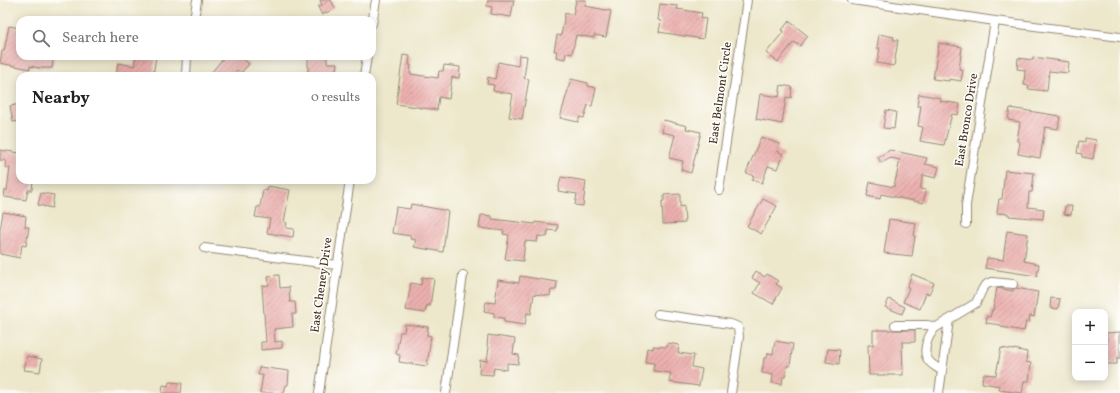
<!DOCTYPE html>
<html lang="en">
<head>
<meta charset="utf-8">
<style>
  body { margin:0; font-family:Vollkorn,serif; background:#f6f6f6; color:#222 }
  .controls { position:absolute; right:12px; bottom:12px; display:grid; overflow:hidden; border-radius:8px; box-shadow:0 2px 10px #0003 }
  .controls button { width:36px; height:36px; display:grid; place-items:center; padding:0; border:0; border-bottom:1px solid #e0e0e0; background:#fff; color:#222; font:20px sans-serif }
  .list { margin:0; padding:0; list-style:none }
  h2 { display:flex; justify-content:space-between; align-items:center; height:52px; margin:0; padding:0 16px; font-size:17px }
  h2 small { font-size:13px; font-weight:400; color:#767676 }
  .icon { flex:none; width:22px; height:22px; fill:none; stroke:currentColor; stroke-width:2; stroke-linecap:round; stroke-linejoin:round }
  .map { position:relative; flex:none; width:1120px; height:393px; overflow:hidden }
  .search { position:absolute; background:#fff; box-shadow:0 2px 10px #0003; left:16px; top:16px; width:360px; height:44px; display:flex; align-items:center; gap:10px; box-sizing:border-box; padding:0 14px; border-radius:12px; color:#767676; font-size:15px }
  .panel { position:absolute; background:#fff; box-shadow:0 2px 10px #0003; left:16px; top:72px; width:360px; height:112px; border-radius:12px }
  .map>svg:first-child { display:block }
  .building { fill:url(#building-hatch) }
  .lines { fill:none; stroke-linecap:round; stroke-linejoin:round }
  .minor-casing { stroke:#948874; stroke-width:10 }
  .minor { stroke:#fff; stroke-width:8 }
  .labels { text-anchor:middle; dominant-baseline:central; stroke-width:3.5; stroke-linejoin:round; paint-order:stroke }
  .street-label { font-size:12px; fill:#3b2a1e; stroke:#fdfcf7 }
</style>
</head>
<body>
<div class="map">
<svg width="1120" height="393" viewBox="0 0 1120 393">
  <defs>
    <pattern id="building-hatch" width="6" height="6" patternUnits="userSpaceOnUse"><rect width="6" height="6" fill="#ecb0af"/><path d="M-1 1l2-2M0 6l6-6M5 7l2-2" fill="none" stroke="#c08f8e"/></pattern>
  </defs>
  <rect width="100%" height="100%" fill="#fdfcf7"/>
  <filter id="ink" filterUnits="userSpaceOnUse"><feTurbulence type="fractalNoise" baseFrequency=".025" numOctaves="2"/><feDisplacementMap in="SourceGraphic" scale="8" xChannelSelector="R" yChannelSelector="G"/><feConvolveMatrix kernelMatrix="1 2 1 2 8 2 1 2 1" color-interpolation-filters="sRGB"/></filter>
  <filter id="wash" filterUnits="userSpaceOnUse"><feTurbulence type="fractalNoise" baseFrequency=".012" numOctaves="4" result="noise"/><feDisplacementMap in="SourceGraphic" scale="16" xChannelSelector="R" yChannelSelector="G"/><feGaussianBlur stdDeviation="0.9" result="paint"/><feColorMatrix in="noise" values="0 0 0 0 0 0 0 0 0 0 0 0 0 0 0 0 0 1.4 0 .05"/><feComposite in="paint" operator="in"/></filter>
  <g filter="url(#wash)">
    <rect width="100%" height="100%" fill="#ede7cb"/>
    <g id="blocks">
      <path class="building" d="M320,0H331L335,8L322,15L318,7L322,5Z
        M488,0H514L511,17L491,14L492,7L487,6Z
        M576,0H586L585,6L611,11L606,37L594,35V38L576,35L572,54L566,53L565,59L556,57L557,51H554L557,35L561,36L565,13L573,15Z
        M660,4L678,6L677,9L702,13L701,18L706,19L703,39L659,32L661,21L658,20Z
        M789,21L808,36L800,46L794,42L778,62L766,53L784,31L782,30Z
        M9,26L20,28V56H54L52,68H39L30,66V69L0,63L2,51H4Z
        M879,34L894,37L893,40H898L894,66L877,63L880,48H877Z
        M939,43L962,47L959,69L963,70L961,81L949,79V81L933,79Z
        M403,55L410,56L409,65H411L410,74L438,78L439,71H443L444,65L460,67L459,78L452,77L449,99L439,97L437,110L396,104Z
        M519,55L527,56L524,78L529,79L522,119L509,117L513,94L493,91L494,85L487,84L488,77L495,79L498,62L518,66Z
        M136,56H156L153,76H116L118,63L134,66Z
        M225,56H240L249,64L241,73L237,70L232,76H214L211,73Z
        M308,57H327V63H337L335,76H308Z
        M1033,57L1069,62L1068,73L1049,71L1047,91L1028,89L1029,86L1024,85L1025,70L1017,69L1018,58L1033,60Z
        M571,79L588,83V86L596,88L592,106L588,105L584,118L580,117L578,122L560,118Z
        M781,85L792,87L791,98L786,97L782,124L756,119L760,94L779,97Z
        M919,94L941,98L940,101L960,104L958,115L952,114L944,145L920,141L923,127L918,126L921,106H917Z
        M20,104V121L13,122L10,106Z
        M1010,108L1060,116L1058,129L1045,127L1040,158L1018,154L1020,142L1017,141L1020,122L1008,120Z
        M886,110L896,112L894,129L883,128Z
        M664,120L687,126L686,129L701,132L691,173L681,170L683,161L669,158L675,135L662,132Z
        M761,137L779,144L777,151L783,154L777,169L768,166L762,183L752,180L754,176L746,173Z
        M1085,138L1096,140L1093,159L1082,157V154L1077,153L1079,141L1085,142Z
        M0,150L20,153V180H33L32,190H28L26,200L4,197L5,190H7L10,168L5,167L6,161L0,160Z
        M890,150L927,158L925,164L939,167L936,178L923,175L920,189L926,190L923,203L881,194L880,199L867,196L870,182L894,187L900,160L891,158L881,163L878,157Z
        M1005,170L1034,173L1032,192H1029L1028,207L1044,209L1043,219L1009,216V214L997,213L999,199H1002Z
        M561,177L586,181L583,206L575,205L577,194L558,191Z
        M268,186L290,190L284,222L287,223L286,228L294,229L293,237L267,233L270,219L255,217L257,207H260L263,190L267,191Z
        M41,193L54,195L52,208L38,205Z
        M680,194V207L684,206L685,223L663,224L662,201H664V195Z
        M763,199L777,206L761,234L747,226Z
        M411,204L448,211L443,252L414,247L416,240L410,239L411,236L392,233L396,207L410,209Z
        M1065,206H1072L1071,215L1064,214Z
        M3,212L26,216L25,227H29L26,246L22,245L20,258L0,254V230Z
        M481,215L492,216V219L535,224V222L558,225L557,231L548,230L547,237L538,236L537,242L525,241L523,261L505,259L509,235L503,234L504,231L479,228Z
        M889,219L916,223L914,236H915L912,256L884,253Z
        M1007,231L1028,234L1024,261L1039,264L1037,276L985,268L987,258L1003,260Z
        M756,271L765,277L767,274L778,281L776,284L782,288L773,304L754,293L760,283L752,278Z
        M912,274L934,283L929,294L926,293L920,309L903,302L909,288L907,287Z
        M279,275L280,288L289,287L290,302H295L296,314H292L293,327L274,329L275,342L282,341V348L261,350V342H266L262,286L269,285L268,276Z
        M520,276L557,282L556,290H551L550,296L534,294L531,314L527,313L525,325L504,322V318L494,317V313L484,311L486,302L495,303L498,280L519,283Z
        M422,277L434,279L430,306L427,305L425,313L406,310L411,283L421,285Z
        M997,288L1013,291V289L1016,288L1038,292L1034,317L1030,316L1029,322H1026L1024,331L1001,327V325L986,323L987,316L990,317L992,310H993Z
        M1051,298L1060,299L1058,309L1050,308Z
        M889,299L905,307L902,314L885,307Z
        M405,324L428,327L427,335L431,336L427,366L399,362L400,355L396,354L400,332H404Z
        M873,330H915V342H902L903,375H869L868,345H873Z
        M1120,332V358H1117V364H1106L1105,360V343H1107L1106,333Z
        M488,335L515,339L513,354L519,355L518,364L507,363V370L494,368L493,375L479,374L480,360L487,361L489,347L487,346Z
        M775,341L793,344L790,366H787L785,377H783L782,384L772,383L773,375L762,373L764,358H767L768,353L773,354Z
        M668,343L679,345L678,353L694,355L692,367L702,369L699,386L669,382L671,373L653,371L654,363L645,362L647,348L653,349V346L667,347Z
        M1001,348L1014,350V349L1027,352L1026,362L1031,363L1029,381H1024L1022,393L999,390L1000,386L982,383L983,374L996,375Z
        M828,349L840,350L839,364L826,362Z
        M27,356L42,359L40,372L24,370Z
        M259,367L289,371L288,385H286L284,393H260L263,375H258Z
        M169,382L182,383L181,393H162L163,385L168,386Z"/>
    </g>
  </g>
  <g filter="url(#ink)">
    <use href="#blocks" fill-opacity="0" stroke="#948874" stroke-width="1"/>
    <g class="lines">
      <defs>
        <path id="minor" d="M852,0L995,21L1120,37
          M194,20L197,0
          M372,24L376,0
          M186,76L187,56
          M364,76L367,56
          M719,190L747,0
          M966,224V205L995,21
          M204,248L337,265
          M658,314L731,324L738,327L739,337L731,393
          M895,325H928L935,328
          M942,371C938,368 932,365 929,361C921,352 928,336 935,328L976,303L983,288L987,284L992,282L1013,284
          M319,393L350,180
          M446,393L463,275
          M939,393L949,320"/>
      </defs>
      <use href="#minor" class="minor-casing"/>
      <use href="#minor" class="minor"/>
    </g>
  </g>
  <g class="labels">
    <g class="street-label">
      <text transform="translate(721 93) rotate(-82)">East Belmont Circle</text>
      <text transform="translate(967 120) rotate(-81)">East Bronco Drive</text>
      <text transform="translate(322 285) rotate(-82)">East Cheney Drive</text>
    </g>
  </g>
</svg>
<div class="controls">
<button>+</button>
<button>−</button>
</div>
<div class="search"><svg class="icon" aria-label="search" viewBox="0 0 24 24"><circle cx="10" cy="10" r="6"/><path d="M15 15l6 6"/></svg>Search here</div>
<section class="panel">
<h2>Nearby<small>0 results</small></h2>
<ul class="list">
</ul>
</section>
</div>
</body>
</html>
